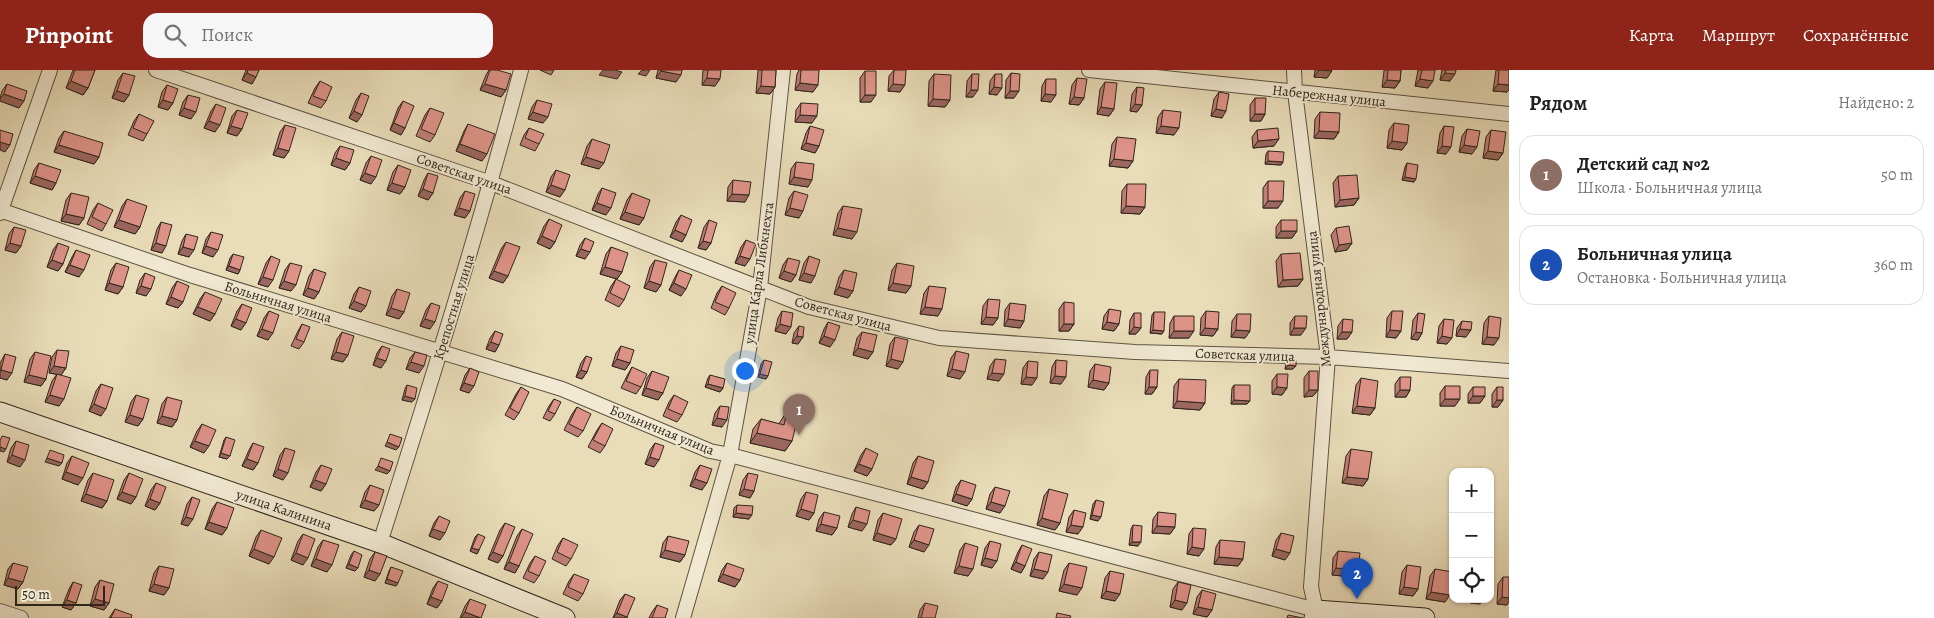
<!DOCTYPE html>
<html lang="ru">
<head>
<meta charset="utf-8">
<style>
  body { margin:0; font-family:Alegreya,serif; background:#f6f6f6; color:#202124 }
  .controls { position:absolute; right:15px; bottom:15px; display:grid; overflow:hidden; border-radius:10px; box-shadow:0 1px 4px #0004 }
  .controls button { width:45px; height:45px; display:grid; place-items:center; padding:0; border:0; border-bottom:1px solid #e0e0e0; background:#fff; color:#202124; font:25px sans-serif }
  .scale { position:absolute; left:15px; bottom:12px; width:90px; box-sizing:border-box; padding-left:5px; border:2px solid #30261b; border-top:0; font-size:14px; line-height:18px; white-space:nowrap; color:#30261b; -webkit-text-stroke:4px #f1e9d2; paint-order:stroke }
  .you { position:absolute; left:744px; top:300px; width:18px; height:18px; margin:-12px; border:4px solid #fff; border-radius:50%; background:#1a73e8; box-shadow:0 0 0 8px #1a73e833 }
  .badge { display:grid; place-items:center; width:32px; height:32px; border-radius:50%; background:#8f2418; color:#fff; font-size:16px; font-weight:700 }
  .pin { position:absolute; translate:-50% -41px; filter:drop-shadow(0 1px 2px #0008) }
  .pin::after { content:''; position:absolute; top:26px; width:18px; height:15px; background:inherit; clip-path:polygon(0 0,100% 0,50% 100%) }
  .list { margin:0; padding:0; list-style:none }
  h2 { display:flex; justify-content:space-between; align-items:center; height:65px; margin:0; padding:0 20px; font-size:21px }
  h2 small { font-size:16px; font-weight:400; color:#757577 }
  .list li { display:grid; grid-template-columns:32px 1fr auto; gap:15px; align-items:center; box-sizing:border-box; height:80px; margin:0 10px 10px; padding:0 10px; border:1px solid #e0e0e0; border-radius:15px }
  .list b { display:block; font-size:19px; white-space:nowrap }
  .list p { margin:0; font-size:16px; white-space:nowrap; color:#757577 }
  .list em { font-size:16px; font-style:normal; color:#757577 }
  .icon { flex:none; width:28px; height:28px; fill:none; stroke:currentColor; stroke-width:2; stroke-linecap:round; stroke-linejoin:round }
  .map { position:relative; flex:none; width:1509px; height:548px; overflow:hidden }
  header { display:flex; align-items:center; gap:30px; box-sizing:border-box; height:70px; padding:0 25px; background:#8f2418; color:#fff }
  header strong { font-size:24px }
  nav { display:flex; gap:28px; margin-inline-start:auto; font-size:18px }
  .search { width:350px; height:45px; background:#f6f6f6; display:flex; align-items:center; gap:12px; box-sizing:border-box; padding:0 18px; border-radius:15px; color:#757577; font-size:19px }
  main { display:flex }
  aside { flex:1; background:#fff }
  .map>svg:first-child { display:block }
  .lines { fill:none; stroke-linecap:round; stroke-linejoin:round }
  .street-casing { stroke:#5e5442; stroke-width:16 }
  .secondary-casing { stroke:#30261b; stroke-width:21 }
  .street { stroke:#f1e9d2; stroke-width:14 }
  .secondary { stroke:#f1e9d2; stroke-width:19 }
  .wall { fill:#bf7e76; stroke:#30261b }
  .shaded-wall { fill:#9b6760; stroke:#30261b }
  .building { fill:#de9389; stroke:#30261b }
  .labels { text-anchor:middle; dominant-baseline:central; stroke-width:4; stroke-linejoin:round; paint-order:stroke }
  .street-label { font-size:14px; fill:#30261b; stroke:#f1e9d2 }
</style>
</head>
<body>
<header>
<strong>Pinpoint</strong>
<div class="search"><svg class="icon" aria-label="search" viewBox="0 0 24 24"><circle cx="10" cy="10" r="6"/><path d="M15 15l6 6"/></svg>Поиск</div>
<nav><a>Карта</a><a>Маршрут</a><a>Сохранённые</a></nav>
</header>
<main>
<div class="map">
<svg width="1509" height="548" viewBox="0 0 1509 548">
  <rect width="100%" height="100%" fill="#e9ddb9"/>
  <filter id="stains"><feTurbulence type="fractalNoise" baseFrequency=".004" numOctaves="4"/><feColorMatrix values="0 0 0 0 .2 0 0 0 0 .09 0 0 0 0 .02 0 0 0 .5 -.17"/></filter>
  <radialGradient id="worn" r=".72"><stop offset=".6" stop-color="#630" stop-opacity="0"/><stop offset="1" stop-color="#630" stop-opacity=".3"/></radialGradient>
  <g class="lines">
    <defs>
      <path id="street" d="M156,0L491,113L809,237L939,268L1135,282L1328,287L1509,301
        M1089,0L1509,44
        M0,140L190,205L562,319L710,381L730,385L1316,540L1311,517L1328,287L1295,22L1294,0
        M0,143L50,0
        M380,473C430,316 479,159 521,0
        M0,541L21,548
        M683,548L730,385L760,218L783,0"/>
      <path id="secondary" d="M0,342L380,473L565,548
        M1314,548L1316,540L1425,548"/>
    </defs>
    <use href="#street" class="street-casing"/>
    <use href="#secondary" class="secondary-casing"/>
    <use href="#street" class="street"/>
    <use href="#secondary" class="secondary"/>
  </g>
  <path class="wall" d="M73,0H95L88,18L83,25L66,18Z
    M246,0H259L252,14L242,10Z
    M489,0H497L506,20L501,27L480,20L486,5Z
    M540,0H554L551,5Z
    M658,0H682L676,12L656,8Z
    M703,0H721L715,16L702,15Z
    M758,0H776L775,17L770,24L756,23Z
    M799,0H819L813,22L795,20L797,4Z
    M894,0H901L900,22L888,21L889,6Z
    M1315,0H1332L1327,8L1314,7Z
    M1384,0H1401L1400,11L1395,18L1382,17L1384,1Z
    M1418,0H1435L1428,18L1415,16Z
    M1442,0H1456L1450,11L1440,10Z
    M1496,0H1509V20L1507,22L1493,21Z
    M865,1L871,32H860V8Z
    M123,3L129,25L124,32L112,28L118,10Z
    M1011,3L1014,28H1005L1006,10Z
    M934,4L950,30L945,37L928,36L929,11Z
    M972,4L973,27H966L967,11Z
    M995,4L997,25L989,24L990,11Z
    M1077,8L1084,28L1079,35L1069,34L1072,15Z
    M1046,9L1051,32L1041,31L1042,16Z
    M320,11L326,31L321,38L308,33L315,18Z
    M1105,12L1114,39L1109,46L1097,44L1100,19Z
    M7,14L19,38L0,31V28L2,21Z
    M167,15L173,33L168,40L158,37L162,22Z
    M1137,17L1142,35L1137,42L1130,41L1132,24Z
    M1219,22L1222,48L1211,46L1214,29Z
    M361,23L357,52L349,48L356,30Z
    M188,25L191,49L179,45L183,32Z
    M1255,28L1265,44L1261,51H1250V35Z
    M537,30L543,53L528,49L532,37Z
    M403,31L405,58L401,65L390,60L398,38Z
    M801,33L812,53L795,52L796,40Z
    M216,34L215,62L204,58L211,41Z
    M430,38L435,65L430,72L416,66L425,45Z
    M237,40L242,59L237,66L227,63L232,46Z
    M1163,40L1174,65L1156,63L1158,47Z
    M1320,42L1339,62L1334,69L1314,68L1315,49Z
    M139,44L147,64L143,71L128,65L134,51Z
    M1394,53L1407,73L1402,80L1387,78L1389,60Z
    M468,54L482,91L456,81L464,61Z
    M285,55L289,81L284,88L273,85L280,62Z
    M810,56L819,76L815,83L801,79L806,63Z
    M1444,56L1446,84L1437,83L1440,63Z
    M529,58L539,74L535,81L520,75L524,65Z
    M1467,59L1472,84L1459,82L1462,66Z
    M1257,60L1274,76L1253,78L1252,67Z
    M1491,60L1503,83L1498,90L1483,88L1486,67Z
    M64,61L99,87L94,94L54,82L59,68Z
    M1117,67L1133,91L1128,98L1109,96L1112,74Z
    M592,69L599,99L581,94L587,76Z
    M340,76L350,93L345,100L331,95L335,83Z
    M1268,81L1283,92L1281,95L1265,94L1266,84Z
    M371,86V114L360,110L366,93Z
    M796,92L808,117L789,114L791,99Z
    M39,93L56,113L52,120L30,113L34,100Z
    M1407,93L1414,112L1402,110L1405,97Z
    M398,95L405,117L400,124L387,120L393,102Z
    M556,100L560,127L546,122L551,107Z
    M428,103L433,123L428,130L418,126L424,110Z
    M1338,106L1359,128L1354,135L1335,137L1333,113Z
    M733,110L745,132L727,131L728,117Z
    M1268,111L1278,138H1263V118Z
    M1127,114L1145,137L1140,144L1121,143L1122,121Z
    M602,118L606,145L592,140L598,124Z
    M465,121L470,141L465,148L454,145L460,128Z
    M794,121L799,148L785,145L789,128Z
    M71,123L84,148L79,155L61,151L66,130Z
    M632,123L644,148L639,155L620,149L627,130Z
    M127,129L140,157L135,164L114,157L122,136Z
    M98,133L106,154L102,161L87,154L93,140Z
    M843,136L852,169L833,165L838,143Z
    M681,145L686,165L682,172L670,167L676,152Z
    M549,149L555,172L550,179L537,173L544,156Z
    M709,150L711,173L706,180L698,178L704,157Z
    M1281,150L1297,161L1292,168H1276V157Z
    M161,152L162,183L151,180L157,159Z
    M14,157L21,176L16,183L5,180L9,164Z
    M1336,158L1352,173L1347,180L1335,182L1331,165Z
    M211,162L213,187L202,183L206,169Z
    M186,164L189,187L178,184L182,171Z
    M585,168V189L576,186L580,175Z
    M746,170L745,196L735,193L741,177Z
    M506,172L508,206L503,213L489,208L501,179Z
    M58,173L63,194L58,201L47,197L53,180Z
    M611,177L622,202L617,209L600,204L606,184Z
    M76,180L79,207L65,202L72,187Z
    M233,184L240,200L238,204L226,200L230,188Z
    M1281,184L1303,209L1298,216L1278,217L1276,191Z
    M271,186L268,217L258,214L266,193Z
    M809,186L811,213L799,210L804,193Z
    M788,188L796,205L791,212L779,208L783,195Z
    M655,190L661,215L656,222L644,218L650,197Z
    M116,193L123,217L118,224L105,220L111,200Z
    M290,193L291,221L279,218L285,200Z
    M897,193L911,216L906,223L888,220L892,200Z
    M314,199L319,222L314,229L303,225L309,206Z
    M679,200L681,226L669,220L675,207Z
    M844,200L853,221L848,228L834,224L839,207Z
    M145,203L146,226L136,223L140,210Z
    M616,209L624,230L619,237L605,230L611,216Z
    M177,211L183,232L178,238L166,234L172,218Z
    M722,216L729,238L725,245L711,238L717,223Z
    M929,216L938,246L920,244L924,223Z
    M359,217L366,236L361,242L349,238L354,224Z
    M397,219L404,242L399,249L386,245L392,226Z
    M205,222L215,244L210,251L193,244L200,229Z
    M988,229L998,248L993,255L981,254L983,236Z
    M1064,232L1074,254L1069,261H1059V239Z
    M431,233L430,259L420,256L426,240Z
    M1010,233L1024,251L1020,258L1004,256L1005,240Z
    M242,234L241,260L231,256L237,241Z
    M1109,239L1119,254L1114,261L1102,259L1104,246Z
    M269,241L268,270L257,266L264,248Z
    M782,241L786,264L775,261L778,248Z
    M1206,241L1218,259L1213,266L1200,265L1201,248Z
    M1392,241L1401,261L1396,268L1386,267L1387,248Z
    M1154,242L1162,264L1150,263L1152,245Z
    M1134,243L1141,258L1136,264H1129L1130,250Z
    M1418,243L1422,263L1418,270L1411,269L1413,250Z
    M1237,244L1250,261L1245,268L1231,267L1232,251Z
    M1174,246L1189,268H1169L1170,253Z
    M1295,246L1301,265H1290V253Z
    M1489,246L1494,275L1482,274L1484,253Z
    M1343,249L1352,262L1347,269H1337L1338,256Z
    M1444,249L1447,274L1437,273L1439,256Z
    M1462,251L1466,267L1456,266L1457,258Z
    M828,252L830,277L819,273L824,259Z
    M302,254L304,272L299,279L291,276L298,261Z
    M799,256L803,267L798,274L792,273L794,263Z
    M495,261L499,275L495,282L486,279L490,268Z
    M342,262L348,285L343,292L331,289L337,269Z
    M862,262L873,282L868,289L853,285L857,268Z
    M895,267L898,299L886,296L890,274Z
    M382,276L381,298L373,295L377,283Z
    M621,276L630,293L625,300L612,296L616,283Z
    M57,280L66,298L61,305L49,303L52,287Z
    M956,281L960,309L947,306L951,288Z
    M35,282L46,309L41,316L24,312L30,289Z
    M415,282L419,303L406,299L410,288Z
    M5,284L7,310L0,308V293Z
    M586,286L587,302L582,309L576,307L581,293Z
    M995,289L999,311L987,309L990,296Z
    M764,290L766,309L758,307L761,294Z
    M1056,290L1061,314L1050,313L1052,297Z
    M1288,290L1296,296L1293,299H1285L1286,293Z
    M1028,291L1032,315L1021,314L1023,298Z
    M1095,294L1109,313L1104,320L1088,317L1090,301Z
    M632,297L641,317L636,324L621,318L628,304Z
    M470,298L469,323L460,320L465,305Z
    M1150,300L1157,317L1152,324H1145L1146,307Z
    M652,301L663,323L658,330L642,325L647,308Z
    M1309,301L1318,320L1313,326L1304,327V308Z
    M57,304L59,336L45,332L52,311Z
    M1277,304L1287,318L1282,325L1272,324V311Z
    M710,305L723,318L720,322L705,317L708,308Z
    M1400,307L1410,320L1406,327H1395V314Z
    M1361,308L1375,338L1370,345L1352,343L1356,315Z
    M1179,309L1205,333L1200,340L1173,338L1174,316Z
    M101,314V346L89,341L96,321Z
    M407,315L412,332L402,330L405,319Z
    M1234,315L1247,334H1231L1232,318Z
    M1445,316L1455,336H1440V323Z
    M521,317L519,343L514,350L505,345L516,324Z
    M1473,317L1485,326L1480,333H1468V324Z
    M1497,317L1503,330L1498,337H1492V324Z
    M136,325L143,349L138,356L125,352L131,332Z
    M674,325L682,345L677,352L663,346L669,332Z
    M167,327L177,350L172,357L157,353L162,334Z
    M554,329L555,344L550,351L543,348L549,336Z
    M720,336L722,357L712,355L715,343Z
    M577,337L583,361L578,367L564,360L572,344Z
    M787,341L792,371L785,381L750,373L753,359L761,349L779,354L780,352Z
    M602,353L605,376L600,383L588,377L597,360Z
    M202,354L204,383L190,377L197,361Z
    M226,367L230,386L227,389L219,387L224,370Z
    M16,371L20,397L7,392L11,378Z
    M253,373L258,393L253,400L242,396L249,380Z
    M655,373L654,397L645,394L650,380Z
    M285,378L283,410L273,406L280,385Z
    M866,378L872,399L867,406L854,401L861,385Z
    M1351,379L1368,409L1363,416L1342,413L1346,386Z
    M72,386L78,415L62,409L67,393Z
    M918,386L928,412L923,419L907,414L913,393Z
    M321,395L326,414L321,421L310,417L316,402Z
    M700,395L702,420L690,416L695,402Z
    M93,403L107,431L102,438L81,431L88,410Z
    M129,403L136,427L131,434L117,429L124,410Z
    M748,403L754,421L750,428L739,425L743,410Z
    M961,410L972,429L967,436L952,431L956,417Z
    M156,413L160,433L155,440L145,436L151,420Z
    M370,415L379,435L374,441L360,437L365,422Z
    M995,417L1000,443L986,439L990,424Z
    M1049,419L1060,453L1055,460L1037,455L1044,426Z
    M806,422L814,443L809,450L796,446L801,429Z
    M192,427L188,456L181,454L187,434Z
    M1096,430L1098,451L1090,449L1093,434Z
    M217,432L227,458L222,465L205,459L212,439Z
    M737,435L749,449L733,447L734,438Z
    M856,437L862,461L848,457L852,444Z
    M1074,440L1078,464L1066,462L1069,447Z
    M824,442L837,458L832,465L816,461L819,449Z
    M1158,442L1175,457L1170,464L1152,463L1153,449Z
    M883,443L896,469L891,475L873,470L878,450Z
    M439,446L440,470L429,466L434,453Z
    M505,453L503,486L498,493L488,489L500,460Z
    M919,455L924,482L909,477L914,462Z
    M1133,455L1138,476L1129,475L1131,459Z
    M1193,458L1199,486L1187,484L1189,464Z
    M522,459L519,496L515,503L504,499L517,466Z
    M261,460L269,494L249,486L256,467Z
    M1281,463L1285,490L1272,486L1276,470Z
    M303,464V495L291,490L298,471Z
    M478,464L479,480L477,484L470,481L475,467Z
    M668,466L685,485L680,492L660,487L663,473Z
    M563,468L571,489L566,496L552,489L558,475Z
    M323,470L327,502L311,496L318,477Z
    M1220,470L1243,489L1238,496L1214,494L1216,477Z
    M990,471L992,498L981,495L985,478Z
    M965,473L968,506L954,503L960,480Z
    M1022,475L1025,496L1021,503L1011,499L1018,482Z
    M354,481L355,501L346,498L351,485Z
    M1338,481L1358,500L1354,507L1332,505L1333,488Z
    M375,482L380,504L375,511L364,507L370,489Z
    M1039,482L1043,509L1030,506L1034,489Z
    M535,486L539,506L534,513L523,508L530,493Z
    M13,493L23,512L18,519L4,515L8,499Z
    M727,493L740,510L735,517L718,511L722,500Z
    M1069,493L1077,525L1059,521L1064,500Z
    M1407,495L1418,519L1413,526L1399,524L1402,502Z
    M159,496L169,518L164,525L149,521L154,503Z
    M391,497L398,513L396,516L385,513L389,501Z
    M1435,499L1445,532L1426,529L1430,506Z
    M1110,501L1115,531L1101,528L1105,508Z
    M574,504L583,524L578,531L563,524L569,511Z
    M1503,507L1507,535L1497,534L1498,514Z
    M100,510L109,533L104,540L90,536L95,517Z
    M438,511L442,531L437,538L427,534L433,518Z
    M73,512L76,533L71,540L62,537L69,519Z
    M1178,512L1182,540L1170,537L1173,519Z
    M1202,520L1212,540L1207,547L1193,544L1197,527Z
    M625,524L627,548H613L620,530Z
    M470,529L481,548H460L465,536Z
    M925,533L935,548H918L920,540Z
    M657,535L665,548H649L652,542Z
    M115,539L131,548H109Z"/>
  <path class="shaded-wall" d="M603,0H615L622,2L617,9L599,5Z
    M642,0H650L646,6L638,4Z
    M1319,0L1332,1L1327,8L1314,7Z
    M661,1L681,5L676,12L656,8Z
    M247,3L256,7L252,14L242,10Z
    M1445,3L1455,4L1450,11L1440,10Z
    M707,8L720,9L715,16L702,15Z
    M1420,9L1433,11L1428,18L1415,16Z
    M1387,10L1400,11L1395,18L1382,17Z
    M71,11L88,18L83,25L66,18Z
    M800,13L818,15L813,22L795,20Z
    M485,14L506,20L501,27L480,20Z
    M893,14L905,15L900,22L888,21Z
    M1498,14L1509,15V20L1507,22L1493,21Z
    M761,16L775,17L770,24L756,23Z
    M994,17L1002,18L997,25L989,24Z
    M971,20H978L973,27H966Z
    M117,21L129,25L124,32L112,28Z
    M1010,21H1019L1014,28H1005Z
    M4,24L24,31L19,38L0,31V29Z
    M1045,24L1056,25L1051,32L1041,31Z
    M865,25H876L871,32H860Z
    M1074,27L1084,28L1079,35L1069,34Z
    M933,29L950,30L945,37L928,36Z
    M163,30L173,33L168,40L158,37Z
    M1135,34L1142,35L1137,42L1130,41Z
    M1101,37L1114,39L1109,46L1097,44Z
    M184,38L196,42L191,49L179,45Z
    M1216,39L1226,41L1222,48L1211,46Z
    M354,41L362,45L357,52L349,48Z
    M533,42L548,47L543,53L528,49Z
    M1255,44H1265L1261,51H1250Z
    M800,45L817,46L812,53L795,52Z
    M209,51L220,55L215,62L204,58Z
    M394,53L405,58L401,65L390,60Z
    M231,56L242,59L237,66L227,63Z
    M1161,56L1179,58L1174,65L1156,63Z
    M1319,61L1339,62L1334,69L1314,68Z
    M1279,69L1274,76L1253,78L1258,71Z
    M1392,71L1407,73L1402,80L1387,78Z
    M0,72L10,75L5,82L0,80Z
    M806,73L819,76L815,83L801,79Z
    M460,74L487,84L482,91L456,81Z
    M59,75L99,87L94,94L54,82Z
    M1464,75L1477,77L1472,84L1459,82Z
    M1442,76L1451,77L1446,84L1437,83Z
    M278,78L289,81L284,88L273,85Z
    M1488,81L1503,83L1498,90L1483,88Z
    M586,87L604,93L599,99L581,94Z
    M336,88L350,93L345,100L331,95Z
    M1114,89L1133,91L1128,98L1109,96Z
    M1268,91L1283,92L1281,95L1265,94Z
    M365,103L376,107L371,114L360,110Z
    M35,106L56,113L52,120L30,113Z
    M794,107L812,110L808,117L789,114Z
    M1405,107L1416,109L1414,112L1402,110Z
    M392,113L405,117L400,124L387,120Z
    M551,115L565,120L560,127L546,122Z
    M423,119L433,123L428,130L418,126Z
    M732,124L749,125L745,132L727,131Z
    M1359,128L1354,135L1335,137L1340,130Z
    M1268,131H1283L1278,138H1263Z
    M597,133L611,138L606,145L592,140Z
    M1126,136L1145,137L1140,144L1121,143Z
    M459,138L470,141L465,148L454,145Z
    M790,138L803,141L799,148L785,145Z
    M625,142L644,148L639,155L620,149Z
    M66,144L84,148L79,155L61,151Z
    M119,150L140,157L135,164L114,157Z
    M838,158L857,162L852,169L833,165Z
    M675,160L686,165L682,172L670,167Z
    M1281,161H1297L1292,168H1276Z
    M542,166L555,172L550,179L537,173Z
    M703,171L711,173L706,180L698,178Z
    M10,173L21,176L16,183L5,180Z
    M156,173L166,176L162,183L151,180Z
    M1352,173L1347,180L1335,182L1339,175Z
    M206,176L218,180L213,187L202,183Z
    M183,177L194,180L189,187L178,184Z
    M581,179L590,182L585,189L576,186Z
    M740,186L750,189L745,196L735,193Z
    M52,190L63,194L58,201L47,197Z
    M70,195L84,200L79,207L65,202Z
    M229,196L240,200L238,204L226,200Z
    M605,197L622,202L617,209L600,204Z
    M494,201L508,206L503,213L489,208Z
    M784,201L796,205L791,212L779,208Z
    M804,203L815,206L811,213L799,210Z
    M263,207L273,210L268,217L258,214Z
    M1303,209L1298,216L1278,217L1283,210Z
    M284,211L296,215L291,221L279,218Z
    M649,211L661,215L656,222L644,218Z
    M109,213L123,217L118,224L105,220Z
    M674,213L686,219L681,226L669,220Z
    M893,213L911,216L906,223L888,220Z
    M141,216L151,219L146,226L136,223Z
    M839,217L853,221L848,228L834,224Z
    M308,218L319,222L314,229L303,225Z
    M171,227L183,232L178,238L166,234Z
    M354,231L366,236L361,242L349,238Z
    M198,237L215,244L210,251L193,244Z
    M925,237L942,239L938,246L920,244Z
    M391,238L404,242L399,249L386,245Z
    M986,247L998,248L993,255L981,254Z
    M236,249L246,253L241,260L231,256Z
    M425,249L435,252L430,259L420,256Z
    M1008,249L1024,251L1020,258L1004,256Z
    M1107,252L1119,254L1114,261L1102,259Z
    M780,254L791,257L786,264L775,261Z
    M1064,254H1074L1069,261H1059Z
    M1134,257L1141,258L1136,264H1129Z
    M1205,258L1218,259L1213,266L1200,265Z
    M1294,258H1306L1301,265H1290Z
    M262,259L273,263L268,270L257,266Z
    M1460,259L1471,260L1466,267L1456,266Z
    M1153,260L1164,261L1162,264L1150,263Z
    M1236,260L1250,261L1245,268L1231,267Z
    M1390,260L1401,261L1396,268L1386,267Z
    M1174,261H1194L1189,268H1169Z
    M1342,262H1352L1347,269H1337Z
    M1416,262L1422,263L1418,270L1411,269Z
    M797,266L803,267L798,274L792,273Z
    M824,266L835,270L830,277L819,273Z
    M1442,266L1452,268L1447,274L1437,273Z
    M1487,267L1499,268L1494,275L1482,274Z
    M491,272L499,275L495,282L486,279Z
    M858,278L873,282L868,289L853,285Z
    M336,282L348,285L343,292L331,289Z
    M377,288L386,291L381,298L373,295Z
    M617,289L630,293L625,300L612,296Z
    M891,289L903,292L898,299L886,296Z
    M411,292L424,296L419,303L406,299Z
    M1288,295L1296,296L1293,299H1285Z
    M54,296L66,298L61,305L49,303Z
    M952,299L965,302L960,309L947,306Z
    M1,300L12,303L7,310L0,308V301Z
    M581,300L587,302L582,309L576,307Z
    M992,303L1004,304L999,311L987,309Z
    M760,304L768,306L766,309L758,307Z
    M29,305L46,309L41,316L24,312Z
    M1055,306L1066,307L1061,314L1050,313Z
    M1026,307L1037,308L1032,315L1021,314Z
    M1093,310L1109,313L1104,320L1088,317Z
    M464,313L474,316L469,323L460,320Z
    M708,314L723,318L720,322L705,317Z
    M1149,317H1157L1152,324H1145Z
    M1277,317L1287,318L1282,325L1272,324Z
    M646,318L663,323L658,330L642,325Z
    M1309,320H1318L1313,326L1304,327Z
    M1400,320H1410L1406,327H1395Z
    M50,325L64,329L59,336L45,332Z
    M405,326L415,329L412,332L402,330Z
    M1473,326H1485L1480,333H1468Z
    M1445,329H1460L1455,336H1440Z
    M1234,330L1250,331L1247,334H1231Z
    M1497,330H1503L1498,337H1492Z
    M1177,331L1205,333L1200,340L1173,338Z
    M94,334L106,339L101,346L89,341Z
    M1357,336L1375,338L1370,345L1352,343Z
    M130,345L143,349L138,356L125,352Z
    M162,346L177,350L172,357L157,353Z
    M717,348L727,350L722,357L712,355Z
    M757,363L792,371L785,381L750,373Z
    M195,371L209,376L204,383L190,377Z
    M387,372L399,377L396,380L385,376Z
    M0,377L6,379L4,382L0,381Z
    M221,383L230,386L227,389L219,387Z
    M12,385L25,390L20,397L7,392Z
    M650,387L659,390L654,397L645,394Z
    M47,388L62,393L59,396L45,392Z
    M247,389L258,393L253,400L242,396Z
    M859,394L872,399L867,406L854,401Z
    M378,396L390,401L387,404L375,400Z
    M278,399L288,403L283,410L273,406Z
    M66,402L83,408L78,415L62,409Z
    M911,407L928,412L923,419L907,414Z
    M1347,407L1368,409L1363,416L1342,413Z
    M695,409L707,413L702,420L690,416Z
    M315,410L326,414L321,421L310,417Z
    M744,419L754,421L750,428L739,425Z
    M122,422L136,427L131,434L117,429Z
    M86,424L107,431L102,438L81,431Z
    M956,424L972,429L967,436L952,431Z
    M150,429L160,433L155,440L145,436Z
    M365,430L379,435L374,441L360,437Z
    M991,432L1005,436L1000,443L986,439Z
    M801,439L814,443L809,450L796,446Z
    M736,443L752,445L749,449L733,447Z
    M1092,445L1101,447L1098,451L1090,449Z
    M186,447L193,449L188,456L181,454Z
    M1042,448L1060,453L1055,460L1037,455Z
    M853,450L867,454L862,461L848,457Z
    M209,452L227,458L222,465L205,459Z
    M821,454L837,458L832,465L816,461Z
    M1071,455L1083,457L1078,464L1066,462Z
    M1157,456L1175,457L1170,464L1152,463Z
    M433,459L445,463L440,470L429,466Z
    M877,463L896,469L891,475L873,470Z
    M914,470L929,475L924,482L909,477Z
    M1132,472H1141L1138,476L1129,475Z
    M1192,477L1204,479L1199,486L1187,484Z
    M472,478L479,480L477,484L470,481Z
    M254,479L274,487L269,494L249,486Z
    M1276,479L1290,483L1285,490L1272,486Z
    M665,480L685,485L680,492L660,487Z
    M493,482L503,486L498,493L488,489Z
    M296,483L308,488L303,495L291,490Z
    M1219,487L1243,489L1238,496L1214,494Z
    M985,488L997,491L992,498L981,495Z
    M316,489L332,495L327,502L311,496Z
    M509,492L519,496L515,503L504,499Z
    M1016,492L1025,496L1021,503L1011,499Z
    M349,494L358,498L355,501L346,498Z
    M959,496L973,499L968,506L954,503Z
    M1336,498L1358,500L1354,507L1332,505Z
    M1034,499L1048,502L1043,509L1030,506Z
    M369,500L380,504L375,511L364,507Z
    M723,504L740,510L735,517L718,511Z
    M8,508L23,512L18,519L4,515Z
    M387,509L398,513L396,516L385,513Z
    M154,514L169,518L164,525L149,521Z
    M1064,514L1082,518L1077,525L1059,521Z
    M1404,517L1418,519L1413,526L1399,524Z
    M1106,521L1120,524L1115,531L1101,528Z
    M1431,522L1450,525L1445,532L1426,529Z
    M431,527L442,531L437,538L427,534Z
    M1502,527L1509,528V532L1507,535L1497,534Z
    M95,529L109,533L104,540L90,536Z
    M1473,529H1483L1480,534L1470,533Z
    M67,530L76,533L71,540L62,537Z
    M1175,530L1187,533L1182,540L1170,537Z
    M1198,537L1212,540L1207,547L1193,544Z
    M465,542L480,548H461Z
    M617,543L627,547V548H613Z"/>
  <path class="building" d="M75,0H95L88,18L71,11Z
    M248,0H259L256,7L247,3Z
    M490,0H497L511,4L506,20L485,14Z
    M662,0H682L681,5L661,1Z
    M708,0H721L720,9L707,8Z
    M762,0H776L775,17L761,16Z
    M801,0H819L818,15L800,13Z
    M894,0H906L905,15L893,14Z
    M1388,0H1401L1400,11L1387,10Z
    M1422,0H1435L1433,11L1420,9Z
    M1446,0H1456L1455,4L1445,3Z
    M1499,0H1509V15L1498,14Z
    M865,1H876V25H865Z
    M123,3L135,6L129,25L117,21Z
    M1011,3L1020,4L1019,21H1010Z
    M934,4L951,5L950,30L933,29Z
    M972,4H979L978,20H971Z
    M995,4H1002V18L994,17Z
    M1077,8L1087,9L1084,28L1074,27Z
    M1046,9H1056V25L1045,24Z
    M320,11L332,17L326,31L313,26Z
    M1105,12L1117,13L1114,39L1101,37Z
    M7,14L27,21L24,31L4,24Z
    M167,15L178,19L173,33L163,30Z
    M1137,17L1144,18L1142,35L1135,34Z
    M1219,22L1229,24L1226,41L1216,39Z
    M361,23L369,26L362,45L354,41Z
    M188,25L200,28L196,42L184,38Z
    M1255,28H1266L1265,44H1255Z
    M537,30L552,34L548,47L533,42Z
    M403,31L414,36L405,58L394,53Z
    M801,33L818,34L817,46L800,45Z
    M216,34L226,38L220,55L209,51Z
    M430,38L444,43L435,65L421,59Z
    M237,40L248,43L242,59L231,56Z
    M1163,40L1181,42L1179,58L1161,56Z
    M1320,42L1340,43L1339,62L1319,61Z
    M139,44L154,51L147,64L133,58Z
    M1394,53L1409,55L1407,73L1392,71Z
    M468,54L495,64L487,84L460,74Z
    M285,55L296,58L289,81L278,78Z
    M810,56L824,60L819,76L806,73Z
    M1444,56L1454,57L1451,77L1442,76Z
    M529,58L544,64L539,74L525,68Z
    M1278,58L1279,69L1258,71L1257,60Z
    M1467,59L1480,61L1477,77L1464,75Z
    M0,60L13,64L10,75L0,72Z
    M1491,60L1506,62L1503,83L1488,81Z
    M64,61L103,73L99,87L59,75Z
    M1117,67L1136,69L1133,91L1114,89Z
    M592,69L610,75L604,93L586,87Z
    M340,76L354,80L350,93L336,88Z
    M1268,81L1284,82L1283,92L1268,91Z
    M371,86L382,90L376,107L365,103Z
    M796,92L814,94L812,110L794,107Z
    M39,93L61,100L56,113L35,106Z
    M1407,93L1418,95L1416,109L1405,107Z
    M398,95L411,100L405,117L392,113Z
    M556,100L570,105L565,120L551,115Z
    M428,103L438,106L433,123L423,119Z
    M1357,105L1359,128L1340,130L1338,106Z
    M733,110L751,112L749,125L732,124Z
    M1268,111H1284L1283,131H1268Z
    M1127,114H1146L1145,137L1126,136Z
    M602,118L616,123L611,138L597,133Z
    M465,121L475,124L470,141L459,138Z
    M794,121L808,125L803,141L790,138Z
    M71,123L89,127L84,148L66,144Z
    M632,123L650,130L644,148L625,142Z
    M127,129L147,136L140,157L119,150Z
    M98,133L113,140L106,154L92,147Z
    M843,136L862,139L857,162L838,158Z
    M681,145L692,150L686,165L675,160Z
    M549,149L562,155L555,172L542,166Z
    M709,150L717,153L711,173L703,171Z
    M1281,150H1297V161H1281Z
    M161,152L172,155L166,176L156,173Z
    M1349,156L1352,173L1339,175L1336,158Z
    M14,157L26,160L21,176L10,173Z
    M211,162L223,165L218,180L206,176Z
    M186,164L198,167L194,180L183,177Z
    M585,168L594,172L590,182L581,179Z
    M746,170L756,174L750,189L740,186Z
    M506,172L520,177L508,206L494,201Z
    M58,173L69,177L63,194L52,190Z
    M611,177L628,183L622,202L605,197Z
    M76,180L90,185L84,200L70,195Z
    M1300,183L1303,209L1283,210L1281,184Z
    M233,184L244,187L240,200L229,196Z
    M271,186L280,190L273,210L263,207Z
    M809,186L820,190L815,206L804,203Z
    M788,188L800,191L796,205L784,201Z
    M655,190L667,193L661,215L649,211Z
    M116,193L129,197L123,217L109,213Z
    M290,193L302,196L296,215L284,211Z
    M897,193L914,196L911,216L893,213Z
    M314,199L326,203L319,222L308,218Z
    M679,200L692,205L686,219L674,213Z
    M844,200L857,203L853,221L839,217Z
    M145,203L155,207L151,219L141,216Z
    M616,209L630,216L624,230L610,223Z
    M177,211L189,216L183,232L171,227Z
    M722,216L736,223L729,238L715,232Z
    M929,216L946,218L942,239L925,237Z
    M359,217L371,221L366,236L354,231Z
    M397,219L410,223L404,242L391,238Z
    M205,222L222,229L215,244L198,237Z
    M988,229L1000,230L998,248L986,247Z
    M1064,232L1074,233V254H1064Z
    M431,233L440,236L435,252L425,249Z
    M1010,233L1026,235L1024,251L1008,249Z
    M242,234L252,238L246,253L236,249Z
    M1109,239L1121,241L1119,254L1107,252Z
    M269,241L279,245L273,263L262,259Z
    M782,241L793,243L791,257L780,254Z
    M1206,241L1219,242L1218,259L1205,258Z
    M1392,241H1403L1401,261L1390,260Z
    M1154,242H1165L1164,261L1153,260Z
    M1134,243H1141V258L1134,257Z
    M1418,243L1425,244L1422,263L1416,262Z
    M1237,244H1251L1250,261L1236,260Z
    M1174,246H1194V261H1174Z
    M1295,246H1307L1306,258H1294Z
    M1489,246L1501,248L1499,268L1487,267Z
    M1343,249L1353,250L1352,262H1342Z
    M1444,249L1454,250L1452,268L1442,266Z
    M1462,251L1472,252L1471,260L1460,259Z
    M828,252L840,256L835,270L824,266Z
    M302,254L310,257L304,272L296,269Z
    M799,256L804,257L803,267L797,266Z
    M495,261L503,264L499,275L491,272Z
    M342,262L354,266L348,285L336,282Z
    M862,262L877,265L873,282L858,278Z
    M895,267L908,270L903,292L891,289Z
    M382,276L390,279L386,291L377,288Z
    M621,276L634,280L630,293L617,289Z
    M57,280L69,281L66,298L54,296Z
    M956,281L969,284L965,302L952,299Z
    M35,282L51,286L46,309L29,305Z
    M415,282L427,285L424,296L411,292Z
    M5,284L16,287L12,303L1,300Z
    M586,286L592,288L587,302L581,300Z
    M995,289L1006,290L1004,304L992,303Z
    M764,290L772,292L768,306L760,304Z
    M1056,290L1067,291L1066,307L1055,306Z
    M1288,290H1296V296L1288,295Z
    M1028,291L1038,292L1037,308L1026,307Z
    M1095,294L1111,297L1109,313L1093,310Z
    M632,297L647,304L641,317L626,311Z
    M470,298L479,302L474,316L464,313Z
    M1150,300H1158L1157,317H1149Z
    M652,301L669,307L663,323L646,318Z
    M1309,301H1318V320H1309Z
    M57,304L71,308L64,329L50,325Z
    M1277,304H1288L1287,318L1277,317Z
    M710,305L725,309L723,318L708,314Z
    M1400,307H1411L1410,320H1400Z
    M1361,308L1378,311L1375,338L1357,336Z
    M1179,309L1206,310L1205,333L1177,331Z
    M101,314L113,318L106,339L94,334Z
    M407,315L417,318L415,329L405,326Z
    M1234,315H1250V331L1234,330Z
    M1445,316H1460V329H1445Z
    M521,317L529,322L519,343L510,338Z
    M1473,317H1485V326H1473Z
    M1497,317H1503V330H1497Z
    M136,325L149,329L143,349L130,345Z
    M674,325L688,332L682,345L668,339Z
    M167,327L182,331L177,350L162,346Z
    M554,329L561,332L555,344L548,341Z
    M720,336L729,337L727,350L717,348Z
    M577,337L591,344L583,361L569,354Z
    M787,341L799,344L792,371L757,363L761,349L784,355Z
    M602,353L613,359L605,376L593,370Z
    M202,354L216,360L209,376L195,371Z
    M390,364L402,368L399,377L387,372Z
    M2,366L10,368L6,379L0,377V371Z
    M226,367L235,370L230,386L221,383Z
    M16,371L29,375L25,390L12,385Z
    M253,373L264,377L258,393L247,389Z
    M655,373L664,376L659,390L650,387Z
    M285,378L295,381L288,403L278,399Z
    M866,378L878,384L872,399L859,394Z
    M1351,379L1372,382L1368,409L1347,407Z
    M50,380L64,385L62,393L47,388Z
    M72,386L89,393L83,408L66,402Z
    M918,386L934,391L928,412L911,407Z
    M381,388L393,392L390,401L378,396Z
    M321,395L332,399L326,414L315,410Z
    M700,395L712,399L707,413L695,409Z
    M93,403L114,410L107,431L86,424Z
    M129,403L143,409L136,427L122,422Z
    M748,403L758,405L754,421L744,419Z
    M961,410L976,415L972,429L956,424Z
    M156,413L166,417L160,433L150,429Z
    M370,415L384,420L379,435L365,430Z
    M995,417L1010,421L1005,436L991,432Z
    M1049,419L1068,424L1060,453L1042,448Z
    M806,422L818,425L814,443L801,439Z
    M192,427L200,430L193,449L186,447Z
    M1096,430L1104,432L1101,447L1092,445Z
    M217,432L234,438L227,458L209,452Z
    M737,435L753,436L752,445L736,443Z
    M856,437L870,441L867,454L853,450Z
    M1074,440L1086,443L1083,457L1071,455Z
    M824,442L840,446L837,458L821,454Z
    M1158,442L1176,444L1175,457L1157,456Z
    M883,443L902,449L896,469L877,463Z
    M439,446L450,451L445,463L433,459Z
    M505,453L515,457L503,486L493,482Z
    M919,455L934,459L929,475L914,470Z
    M1133,455L1142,456L1141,472H1132Z
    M1193,458L1206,459L1204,479L1192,477Z
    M522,459L533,464L519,496L509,492Z
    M261,460L282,468L274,487L254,479Z
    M1281,463L1294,466L1290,483L1276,479Z
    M303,464L315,469L308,488L296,483Z
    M478,464L485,467L479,480L472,478Z
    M668,466L689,471L685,485L665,480Z
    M563,468L578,475L571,489L557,482Z
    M323,470L339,475L332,495L316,489Z
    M1220,470L1245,472L1243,489L1219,487Z
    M990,471L1001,474L997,491L985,488Z
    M965,473L978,477L973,499L959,496Z
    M1022,475L1032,479L1025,496L1016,492Z
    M354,481L362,485L358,498L349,494Z
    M1338,481L1360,483L1358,500L1336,498Z
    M375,482L387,486L380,504L369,500Z
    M1039,482L1052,485L1048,502L1034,499Z
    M535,486L546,491L539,506L528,501Z
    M13,493L28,497L23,512L8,508Z
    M727,493L744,499L740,510L723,504Z
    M1069,493L1087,497L1082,518L1064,514Z
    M1407,495L1421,497L1418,519L1404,517Z
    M159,496L174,499L169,518L154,514Z
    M391,497L403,501L398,513L387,509Z
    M1435,499L1453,502L1450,525L1431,522Z
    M1110,501L1124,504L1120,524L1106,521Z
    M574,504L589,510L583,524L568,517Z
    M1503,507H1509V528L1502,527Z
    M100,510L114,514L109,533L95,529Z
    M438,511L448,515L442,531L431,527Z
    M73,512L82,515L76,533L67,530Z
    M1178,512L1191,515L1187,533L1175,530Z
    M1202,520L1216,524L1212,540L1198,537Z
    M625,524L635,528L627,547L617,543Z
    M470,529L486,535L481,548L465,542Z
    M925,533L938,536L935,548H921Z
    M657,535L668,539L665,548H652Z
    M115,539L132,545L131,548H111Z
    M1057,543L1071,546L1070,548H1056Z
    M1288,545L1303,548H1287Z"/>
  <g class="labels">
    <g class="street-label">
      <text transform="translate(1329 26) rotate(6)">Набережная улица</text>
      <text transform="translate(464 104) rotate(19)">Советская улица</text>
      <text transform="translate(759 203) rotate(-82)">улица Карла Либкнехта</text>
      <text transform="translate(1319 229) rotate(-96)">Международная улица</text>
      <text transform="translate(278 232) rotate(17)">Больничная улица</text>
      <text transform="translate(454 237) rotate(-73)">Крепостная улица</text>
      <text transform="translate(843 244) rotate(15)">Советская улица</text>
      <text transform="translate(1245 285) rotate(2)">Советская улица</text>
      <text transform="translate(662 360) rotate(22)">Больничная улица</text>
      <text transform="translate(284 440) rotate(19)">улица Калинина</text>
    </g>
  </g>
  <rect width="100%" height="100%" filter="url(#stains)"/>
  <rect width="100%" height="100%" fill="url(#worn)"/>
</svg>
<div class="controls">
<button>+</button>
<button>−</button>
<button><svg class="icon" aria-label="locate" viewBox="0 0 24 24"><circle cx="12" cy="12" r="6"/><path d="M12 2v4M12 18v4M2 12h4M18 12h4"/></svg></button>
</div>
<div class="scale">50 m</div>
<div class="you"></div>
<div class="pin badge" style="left:799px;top:365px;background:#8d6e63">1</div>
<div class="pin badge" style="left:1357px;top:529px;background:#1a4fb4">2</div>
</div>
<aside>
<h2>Рядом<small>Найдено: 2</small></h2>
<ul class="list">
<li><span class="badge" style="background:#8d6e63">1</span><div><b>Детский сад №2</b><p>Школа · Больничная улица</p></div><em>50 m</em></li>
<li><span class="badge" style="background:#1a4fb4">2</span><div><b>Больничная улица</b><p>Остановка · Больничная улица</p></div><em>360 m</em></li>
</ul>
</aside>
</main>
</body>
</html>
